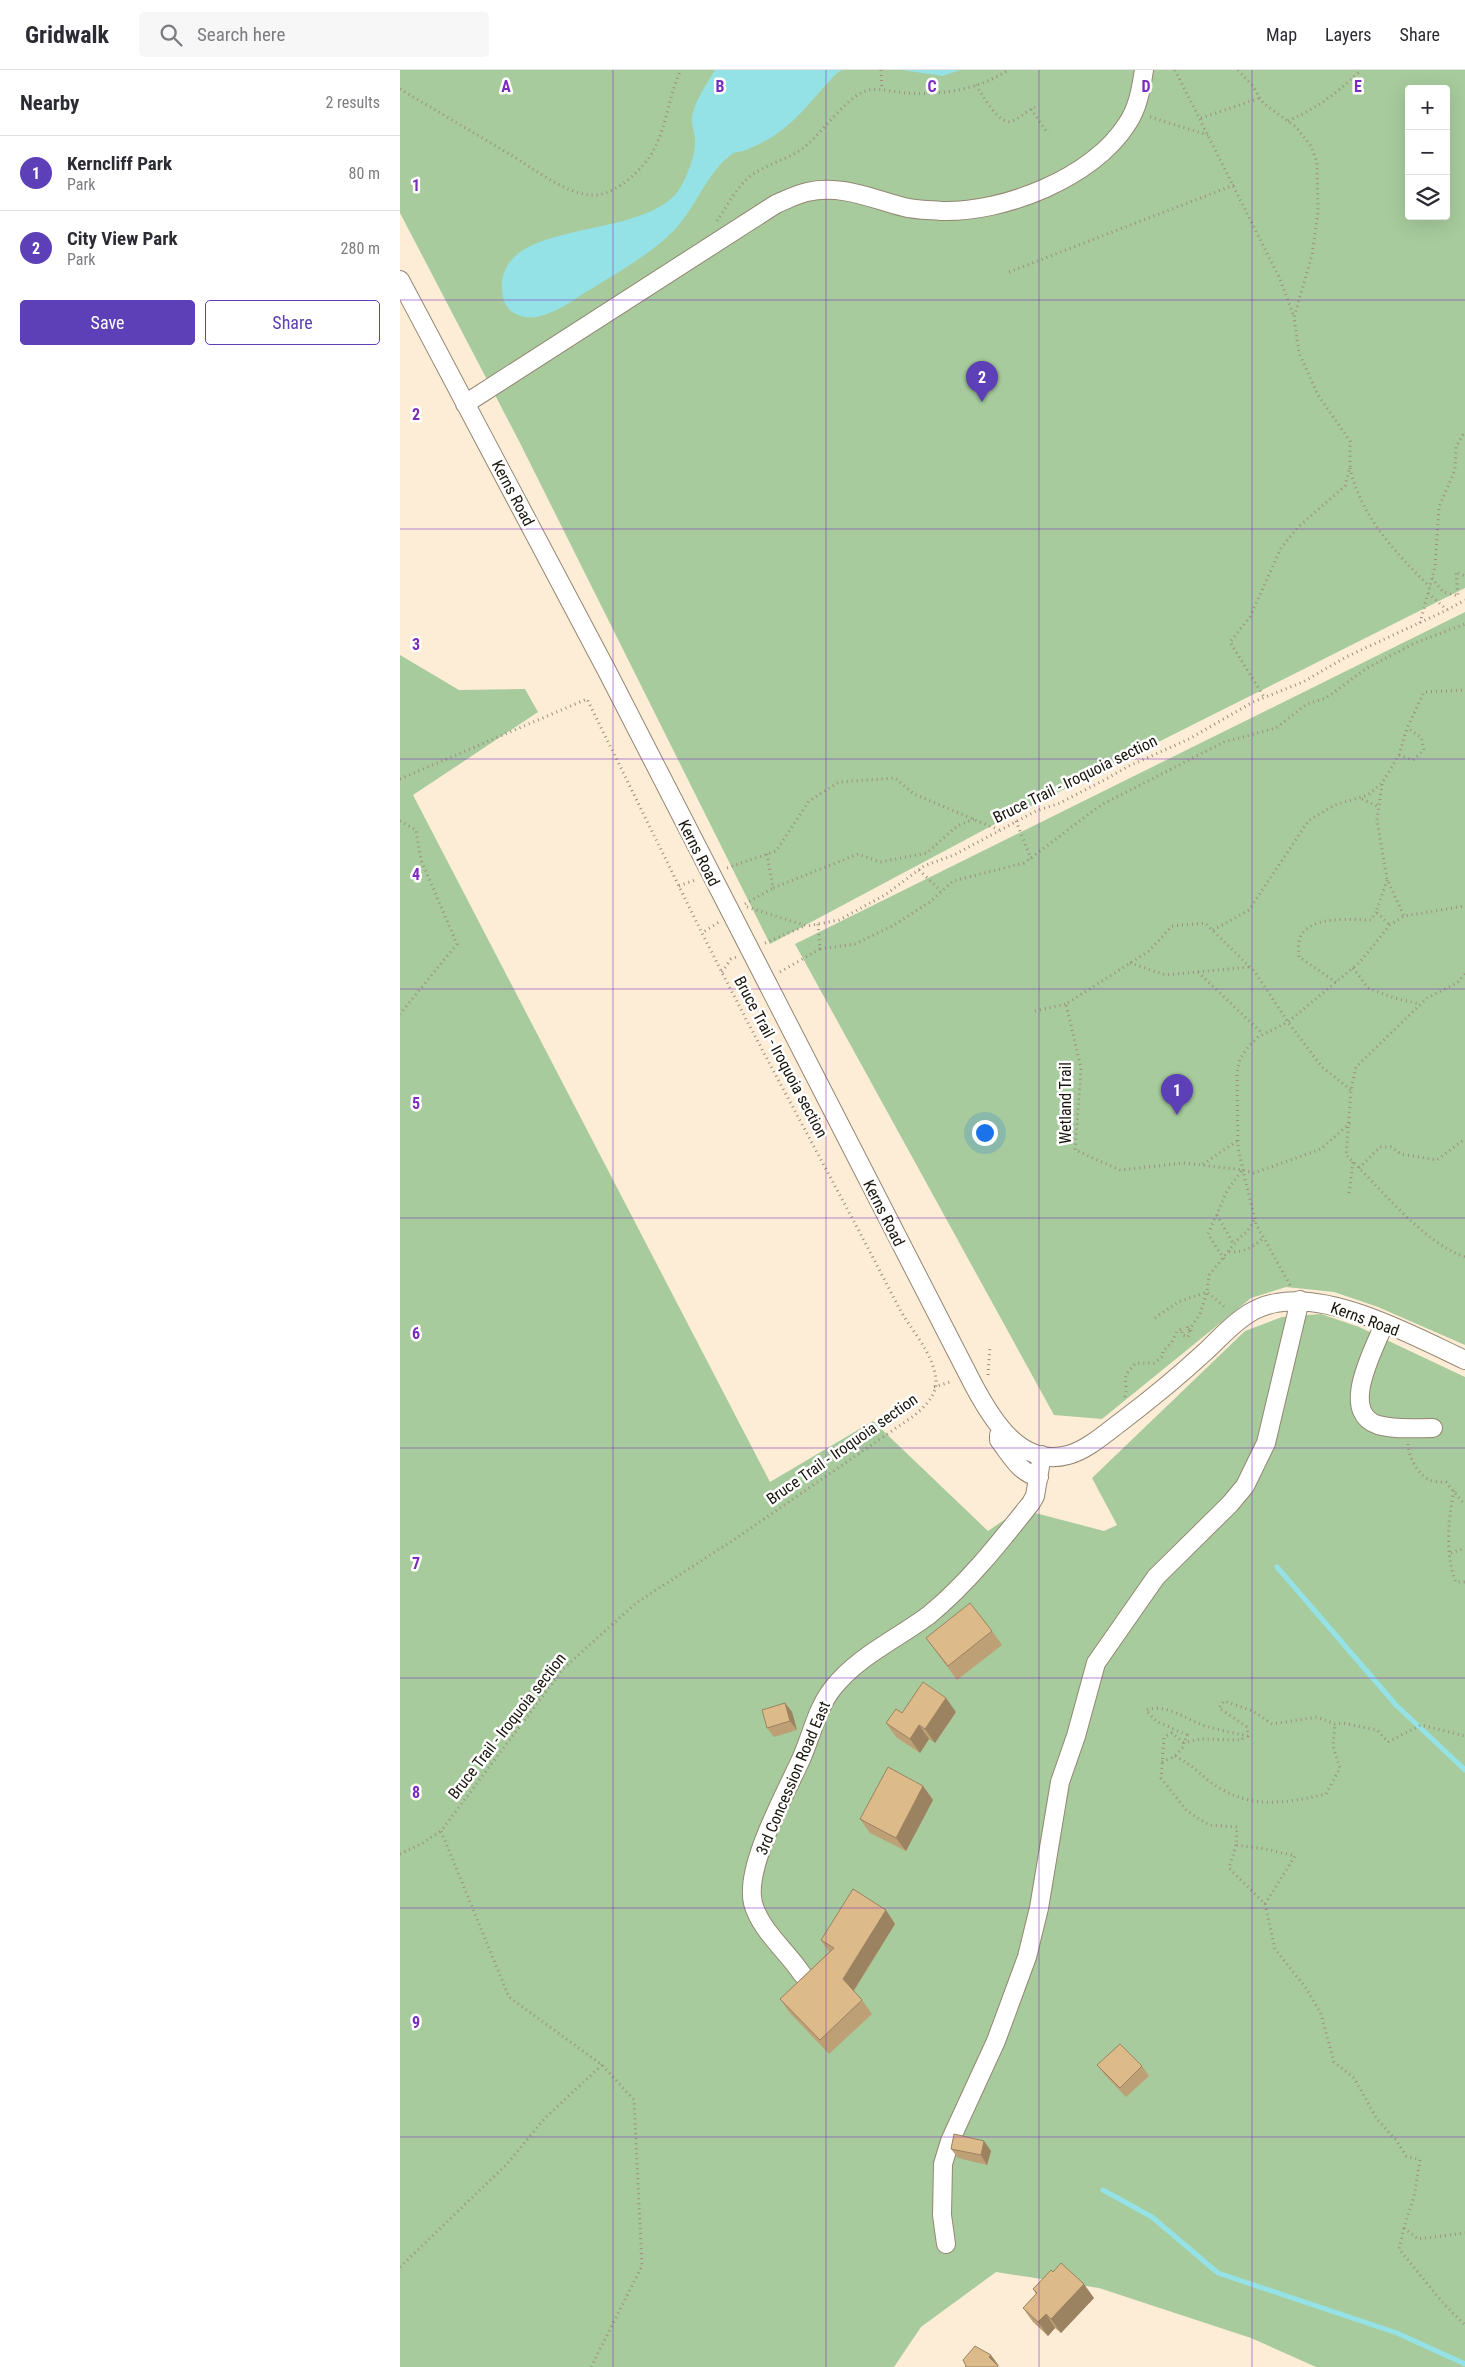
<!DOCTYPE html>
<html lang="en">
<head>
<meta charset="utf-8">
<style>
  body { margin:0; font-family:"Roboto Condensed",sans-serif; background:#f7f7f7; color:#2b2b33 }
  .controls { position:absolute; right:15px; top:15px; display:grid; overflow:hidden; border-radius:5px; box-shadow:0 5px 20px #0002 }
  .controls button { width:45px; height:45px; display:grid; place-items:center; padding:0; border:0; border-bottom:1px solid #e1e1e2; background:#fff; color:#2b2b33; font:25px sans-serif }
  .you { position:absolute; left:584px; top:1062px; width:18px; height:18px; margin:-12px; border:4px solid #fff; border-radius:50%; background:#1a73e8; box-shadow:0 0 0 8px #1a73e833 }
  .badge { display:grid; place-items:center; width:32px; height:32px; border-radius:50%; background:#5d3fb7; color:#fff; font-size:16px; font-weight:700 }
  .pin { position:absolute; translate:-50% -41px; filter:drop-shadow(0 1px 2px #0008) }
  .pin::after { content:''; position:absolute; top:26px; width:18px; height:15px; background:inherit; clip-path:polygon(0 0,100% 0,50% 100%) }
  .list { margin:0; padding:0; list-style:none }
  h2 { display:flex; justify-content:space-between; align-items:center; height:65px; margin:0; padding:0 20px; font-size:21px }
  h2 small { font-size:16px; font-weight:400; color:#7c7c81 }
  .list li { display:grid; grid-template-columns:32px 1fr auto; gap:15px; align-items:center; box-sizing:border-box; height:75px; padding:0 20px; border-top:1px solid #e1e1e2 }
  .list b { display:block; font-size:19px; white-space:nowrap }
  .list p { margin:0; font-size:16px; white-space:nowrap; color:#7c7c81 }
  .list em { font-size:16px; font-style:normal; color:#7c7c81 }
  .actions { display:flex; gap:10px; padding:15px 20px }
  .actions a { flex:1; padding:11px 0; border:1px solid #5d3fb7; border-radius:5px; text-align:center; font-size:18px; color:#5d3fb7 }
  .actions .main { background:#5d3fb7; color:#fff }
  .icon { flex:none; width:28px; height:28px; fill:none; stroke:currentColor; stroke-width:2; stroke-linecap:round; stroke-linejoin:round }
  .map { position:relative; flex:none; width:1065px; height:2297px; overflow:hidden }
  header { display:flex; align-items:center; gap:30px; box-sizing:border-box; height:70px; padding:0 25px; background:#fff; border-bottom:1px solid #e1e1e2 }
  header strong { font-size:24px }
  nav { display:flex; gap:28px; margin-inline-start:auto; font-size:18px }
  .search { width:350px; height:45px; background:#f7f7f7; display:flex; align-items:center; gap:12px; box-sizing:border-box; padding:0 18px; border-radius:5px; color:#7c7c81; font-size:19px }
  main { display:flex }
  aside { flex:1; background:#fff }
  .map>svg:first-child { display:block }
  .green { fill:#a7cb9d; fill-rule:evenodd }
  .water { fill:#95e2e6 }
  .lines { fill:none; stroke-linecap:round; stroke-linejoin:round }
  .stream { stroke:#95e2e6; stroke-width:5 }
  .minor-casing { stroke:#948672; stroke-width:20 }
  .path { stroke:#9b8f7f; stroke-width:3; stroke-dasharray:1 4; stroke-linecap:butt }
  .minor { stroke:#fff; stroke-width:18 }
  .wall { fill:#bea077 }
  .shaded-wall { fill:#9b8261 }
  .building { fill:#ddba8a; stroke:#9b8261 }
  .grid { fill:none; stroke:#7b2cbf; stroke-width:1; stroke-opacity:0.55 }
  .labels { text-anchor:middle; dominant-baseline:central; stroke-width:5; stroke-linejoin:round; paint-order:stroke }
  .street-label { font-size:16px; fill:#19140c; stroke:#fff }
  .grid-label { font-size:16px; text-anchor:middle; font-weight:bold; fill:#7b2cbf; stroke:#fff; stroke-width:5; stroke-linejoin:round; paint-order:stroke }
</style>
</head>
<body>
<header>
<strong>Gridwalk</strong>
<div class="search"><svg class="icon" aria-label="search" viewBox="0 0 24 24"><circle cx="10" cy="10" r="6"/><path d="M15 15l6 6"/></svg>Search here</div>
<nav><a>Map</a><a>Layers</a><a>Share</a></nav>
</header>
<main>
<aside>
<h2>Nearby<small>2 results</small></h2>
<ul class="list">
<li><span class="badge">1</span><div><b>Kerncliff Park</b><p>Park</p></div><em>80 m</em></li>
<li><span class="badge">2</span><div><b>City View Park</b><p>Park</p></div><em>280 m</em></li>
</ul>
<div class="actions"><a class="main">Save</a><a>Share</a></div>
</aside>
<div class="map">
<svg width="1065" height="2297" viewBox="0 0 1065 2297">
  <rect width="100%" height="100%" fill="#fdedd7"/>
  <path class="green" d="M0,0H1065V518L595,754L370,874L120,373L0,143ZM1009,19H1046V146H1009Z
    M1065,542V1275L978,1237L934,1222L886,1217L851,1228L702,1349L654,1345L395,874Z
    M0,585L59,620L125,619L138,642L13,725L370,1412L473,1351L588,1461L620,1439L704,1461L717,1455L692,1408L845,1261L882,1247L921,1244L959,1257L1065,1307V2297H916L851,2268L699,2218L596,2202L521,2257L494,2297H0Z"/>
  <path class="water" d="M315,0H442L437,3C417,23 399,49 375,65C366,71 354,77 343,81C340,82 335,82 332,84C308,101 296,136 277,157C256,181 214,205 186,222C167,234 137,257 114,243C109,240 106,236 104,231C102,222 100,213 104,203C121,152 235,167 275,125C284,116 295,87 295,74C296,65 291,56 292,46C296,29 306,15 315,0Z
    M502,0H560L543,6Z"/>
  <g class="lines">
    <path class="stream" d="M877,1497L996,1635L1065,1700
      M703,2120L752,2147L818,2203L997,2263L1065,2294"/>
    <defs>
      <path id="minor" d="M0,210L207,601L573,1314C591,1348 620,1398 668,1385C687,1380 706,1363 722,1351C751,1329 779,1306 806,1281C827,1261 846,1238 876,1233C933,1222 1014,1266 1065,1290
        M65,334L376,134C386,130 397,124 407,122C441,114 472,129 504,137C515,140 529,140 541,141C603,143 693,108 727,54C738,38 741,19 744,0
        M984,1254C975,1278 938,1342 978,1355C996,1360 1015,1358 1033,1358
        M599,1365V1370C610,1384 620,1404 639,1407
        M402,1904C387,1881 360,1860 353,1833C344,1797 387,1721 402,1687C412,1664 417,1638 433,1618C458,1586 497,1569 529,1545C568,1513 600,1472 631,1433L635,1426L642,1385
        M546,2174L542,2145L543,2094L550,2071L596,1971L627,1887L639,1838L660,1712L676,1666L696,1593L756,1507L830,1434L845,1416L866,1373L900,1230"/>
    </defs>
    <use href="#minor" class="minor-casing"/>
    <path class="path" d="M481,0L482,20
      M775,0L880,209L894,247
      M838,0L852,15L863,33L896,57L911,76L917,92L918,142L912,185L894,247L899,283L918,325L950,371V397L945,416L898,457L881,478L850,547L830,572L864,627
      M576,15C582,24 600,57 612,51C620,48 627,41 635,37
      M0,19C37,41 74,63 111,85C133,98 167,125 192,125C213,126 236,105 248,89C267,63 267,28 281,0
      M631,39L648,64
      M750,47L808,65
      M801,48L860,28
      M888,51C919,37 937,23 961,0
      M317,151C326,138 334,122 345,111C363,93 389,91 407,75C423,61 450,23 469,20C481,18 494,22 506,23C542,25 578,20 608,0
      M609,202L834,115
      M950,398C961,447 995,482 1030,517
      M1032,508L1043,522L1058,526L1056,502L1065,506
      M1028,523L1047,540
      M1020,553L1035,497L1039,437L1055,400L1056,377L1065,361
      M999,685L1013,690L1024,680L1021,667L1007,658
      M0,709L187,629L302,863
      M982,714L977,750L987,809L1004,846
      M962,729L979,737
      M0,751L16,760L21,790L57,874L0,944
      M616,751L631,789
      M367,784L373,818L458,784L480,792L527,783L557,756L574,749
      M327,798L376,781L409,731L439,712L495,708L514,724L599,760
      M519,800L541,821
      M987,810L976,842L990,855
      M279,816L295,810
      M345,834L373,818
      M347,837L407,856L439,850L485,825L524,796L554,785L636,741L660,733L706,709L729,696L789,669L853,632L903,612L946,587L1047,540L1065,530
      M813,860L849,840L909,750L935,735L968,725L982,713L999,685L1007,658L1024,622L1065,620
      M365,873L405,856
      M420,879L455,874L494,855L530,832L553,811L624,793L701,735L824,672L876,658L907,634L926,628L967,598L1015,573L1065,554
      M730,893L766,905L849,897
      M953,898L968,918L994,928L1020,934
      M322,902L331,889L337,887
      M380,902L420,879L418,854
      M798,902L863,964
      M1065,904L1057,913L1027,928L956,997L951,1020L946,1085C979,1116 1023,1173 1065,1187
      M936,912L899,887C899,882 898,875 899,871C906,844 951,850 971,850L976,842
      M635,941L666,934
      M950,1053L921,1079L854,1103L843,1100L784,1093L720,1100L675,1080L681,998L666,934L749,881L772,856L805,853L855,902L888,952L922,997L951,1020
      M803,1094L837,1071
      M959,1098L980,1077H991L1001,1084L1037,1090L1065,1069
      M949,1123L953,1092
      M817,1145L834,1175
      M829,1182C845,1182 852,1178 863,1168
      M824,1189L808,1164L827,1121L842,1100
      M890,1215L856,1154L843,1100L838,1077L837,1003L840,989L848,977L858,967L888,952L960,892L990,855L1004,846L1065,836
      M755,1248L778,1232L807,1222L827,1239
      M588,1305L590,1276
      M534,1317L553,1311
      M725,1327C729,1309 718,1311 736,1293H754L763,1286V1281L772,1272L777,1261L782,1259V1265L788,1267L790,1263L787,1256L791,1262V1257L800,1244L807,1222L809,1205L839,1168L847,1162L855,1149
      M1008,1374C1008,1386 1018,1405 1030,1410C1034,1412 1041,1412 1046,1412L1065,1435
      M1054,1421C1048,1447 1045,1488 1056,1512H1065
      M1051,1483L1065,1478
      M775,1686C789,1693 797,1701 809,1711C848,1740 882,1734 926,1724L940,1698L933,1676L935,1654
      M762,1692L775,1686L784,1676V1673L800,1669L842,1670L844,1665
      M836,1775L829,1798L865,1834L875,1879L906,1918L921,1944L934,1992L954,2008L977,2049L996,2070L1006,2086L1020,2090L1014,2127L1004,2158L1018,2169L1065,2163
      M0,1784L21,1774L41,1761
      M865,1834L895,1786L866,1779L836,1775L837,1757L809,1755L787,1741L761,1708L764,1667L772,1663L784,1673L787,1665L756,1651L746,1640C767,1633 785,1649 805,1656C819,1660 834,1663 848,1666L847,1657L819,1638L824,1631L853,1641L872,1654L917,1647L935,1654L943,1653L977,1660L988,1672L1021,1655L1065,1666
      M1004,2158L999,2179L1043,2233L1065,2255
      M0,2197L106,2095L145,2048L202,1995
      M191,2297L242,2196L234,2030L202,1995L109,1927L41,1761L163,1599L236,1533L335,1469L515,1345C524,1337 535,1327 536,1314C537,1287 510,1259 498,1236C434,1111 365,989 302,863L319,852"/>
    <use href="#minor" class="minor"/>
  </g>
  <path class="wall" d="M592,1561L602,1575L557,1610L526,1568Z
    M385,1633L392,1642L397,1660L374,1667L367,1658Z
    M556,1642L535,1673L529,1669L520,1683L496,1667L486,1653L502,1643Z
    M523,1716L533,1730L506,1781L470,1763L460,1749Z
    M495,1854L454,1921L462,1930L472,1944L429,1984L390,1943L380,1929L429,1882L421,1870Z
    M697,1995L742,1996L749,2006L726,2027L704,2004Z
    M584,2071L591,2081L587,2095L558,2088L551,2079Z
    M653,2202L694,2228L661,2263L655,2258L648,2266L633,2252L623,2238L636,2224L633,2219Z"/>
  <path class="shaded-wall" d="M546,1628L556,1642L535,1673L525,1659Z
    M385,1633L392,1642L397,1660L390,1651Z
    M519,1655L529,1669L520,1683L510,1669Z
    M523,1716L533,1730L506,1781L496,1768Z
    M486,1840L495,1854L452,1923L443,1909Z
    M584,2071L591,2081L587,2095L581,2085Z
    M684,2214L694,2228L661,2263L651,2249Z
    M646,2244L655,2258L648,2266L638,2252Z
    M591,2285L600,2297L589,2287Z"/>
  <path class="building" d="M570,1533L592,1561L548,1596L526,1568Z
    M523,1612L546,1628L525,1659L519,1655L510,1669L486,1653L496,1639L502,1643Z
    M385,1633L390,1651L367,1658L362,1640Z
    M488,1697L523,1716L496,1768L460,1749Z
    M453,1819L486,1840L443,1909L462,1930L420,1970L380,1929L434,1878L421,1870Z
    M720,1974L742,1996L720,2018L697,1995Z
    M554,2064L584,2071L581,2085L551,2079Z
    M661,2193L684,2214L651,2249L646,2244L638,2252L623,2238L637,2223L633,2219L651,2200L653,2202Z
    M575,2276L591,2285L589,2287L598,2296L597,2297H565L566,2296L563,2290Z"/>
  <path class="grid" d="M213,0V2297M426,0V2297M639,0V2297M852,0V2297M0,230H1065M0,459H1065M0,689H1065M0,919H1065M0,1148H1065M0,1378H1065M0,1608H1065M0,1838H1065M0,2067H1065"/>
  <g class="labels">
    <g class="street-label">
      <text transform="translate(113 423) rotate(62)">Kerns Road</text>
      <text transform="translate(675 709) rotate(-26)">Bruce Trail - Iroquoia section</text>
      <text transform="translate(299 783) rotate(63)">Kerns Road</text>
      <text transform="translate(381 987) rotate(62)">Bruce Trail - Iroquoia section</text>
      <text transform="translate(665 1033) rotate(-90)">Wetland Trail</text>
      <text transform="translate(484 1143) rotate(63)">Kerns Road</text>
      <text transform="translate(965 1249) rotate(20)">Kerns Road</text>
      <text transform="translate(442 1379) rotate(-35)">Bruce Trail - Iroquoia section</text>
      <text transform="translate(107 1656) rotate(-52)">Bruce Trail - Iroquoia section</text>
      <text transform="translate(393 1708) rotate(-67)">3rd Concession Road East</text>
    </g>
  </g>
  <g class="grid-label">
    <text x="106" y="22">A</text>
    <text x="320" y="22">B</text>
    <text x="532" y="22">C</text>
    <text x="746" y="22">D</text>
    <text x="958" y="22">E</text>
    <text x="16" y="121">1</text>
    <text x="16" y="350">2</text>
    <text x="16" y="580">3</text>
    <text x="16" y="810">4</text>
    <text x="16" y="1039">5</text>
    <text x="16" y="1269">6</text>
    <text x="16" y="1499">7</text>
    <text x="16" y="1728">8</text>
    <text x="16" y="1958">9</text>
  </g>
</svg>
<div class="controls">
<button>+</button>
<button>−</button>
<button><svg class="icon" aria-label="layers" viewBox="0 0 24 24"><path d="M12 4l9 5-9 5-9-5zM3 14l9 5 9-5"/></svg></button>
</div>
<div class="you"></div>
<div class="pin badge" style="left:777px;top:1045px">1</div>
<div class="pin badge" style="left:582px;top:332px">2</div>
</div>
</main>
</body>
</html>
